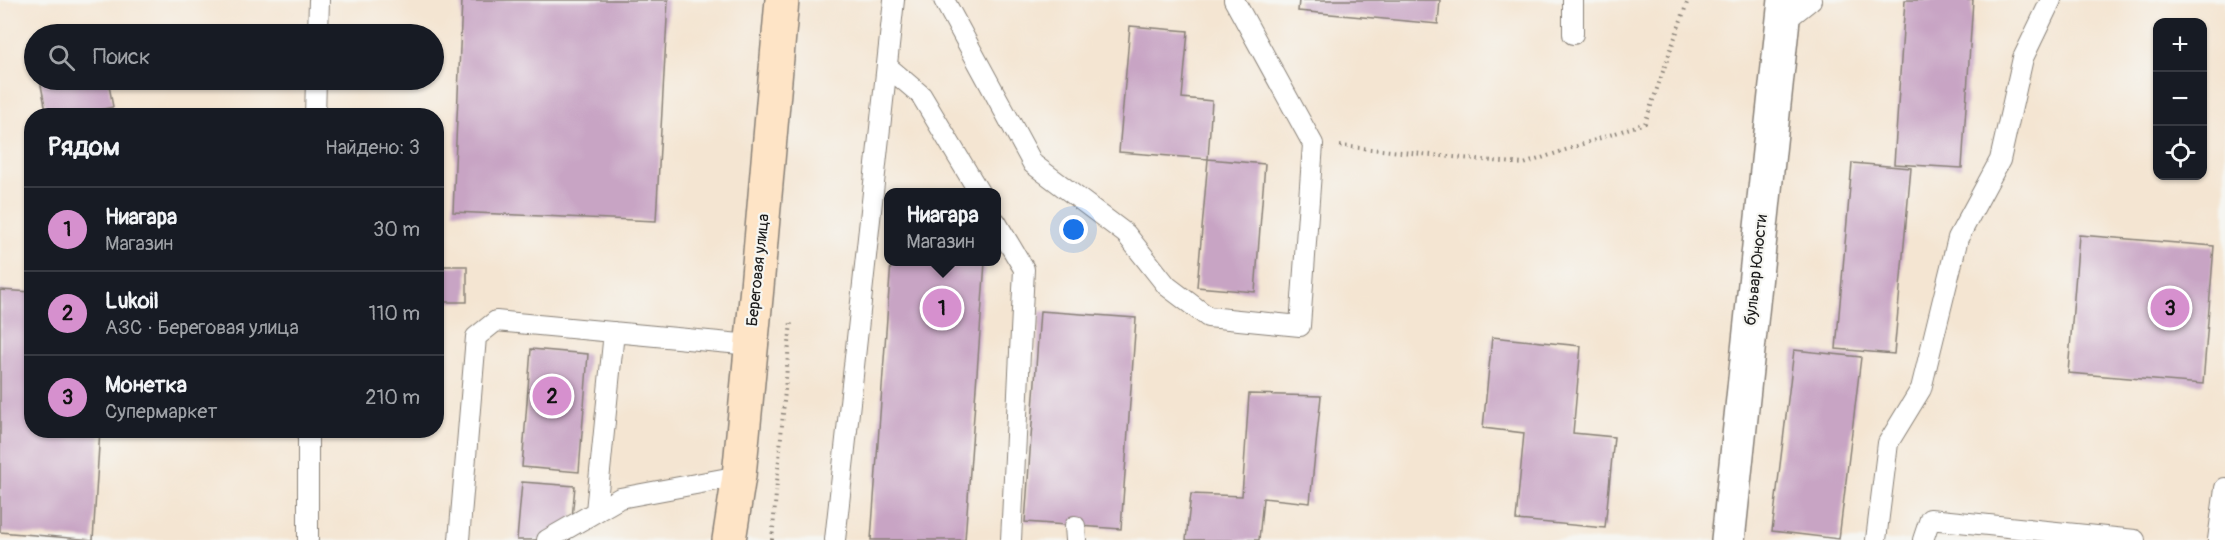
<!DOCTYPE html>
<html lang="ru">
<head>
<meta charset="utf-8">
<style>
  body { margin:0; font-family:Pangolin,sans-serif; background:#242831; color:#f1f3f6 }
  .controls { position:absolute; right:18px; top:18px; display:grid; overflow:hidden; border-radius:12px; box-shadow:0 2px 4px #0004 }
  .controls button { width:54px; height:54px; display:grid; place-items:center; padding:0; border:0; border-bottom:2px solid #363941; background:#171b24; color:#f1f3f6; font:30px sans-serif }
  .you { position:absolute; left:1074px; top:230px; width:21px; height:21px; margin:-15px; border:4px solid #fff; border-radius:50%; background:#1a73e8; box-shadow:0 0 0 9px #1a73e833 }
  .badge { display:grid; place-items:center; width:39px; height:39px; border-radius:50%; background:#d690ce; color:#111; font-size:20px; font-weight:700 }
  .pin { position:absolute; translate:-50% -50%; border:3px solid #fff; box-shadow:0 2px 6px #0006 }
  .popup { position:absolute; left:884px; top:188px; width:117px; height:78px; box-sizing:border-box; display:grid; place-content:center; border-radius:12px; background:#171b24; filter:drop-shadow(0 2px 4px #0005); font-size:20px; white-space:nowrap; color:#9ea1a6 }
  .popup b { font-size:22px; color:#f1f3f6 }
  .popup::after { content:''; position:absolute; left:50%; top:100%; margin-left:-12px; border:12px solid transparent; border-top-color:#171b24 }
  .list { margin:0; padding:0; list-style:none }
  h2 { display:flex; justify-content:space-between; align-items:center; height:78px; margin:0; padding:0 24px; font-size:26px }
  h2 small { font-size:20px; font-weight:400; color:#9ea1a6 }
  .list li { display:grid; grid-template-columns:39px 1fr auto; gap:18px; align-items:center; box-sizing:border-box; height:84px; padding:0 24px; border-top:2px solid #363941 }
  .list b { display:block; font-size:22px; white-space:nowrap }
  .list p { margin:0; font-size:20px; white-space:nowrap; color:#9ea1a6 }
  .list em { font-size:20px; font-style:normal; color:#9ea1a6 }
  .icon { flex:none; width:33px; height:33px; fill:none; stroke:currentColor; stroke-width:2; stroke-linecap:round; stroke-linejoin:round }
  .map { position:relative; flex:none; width:2225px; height:540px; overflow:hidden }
  .search { position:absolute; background:#171b24; box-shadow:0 2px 4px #0004; left:24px; top:24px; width:420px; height:66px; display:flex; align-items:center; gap:15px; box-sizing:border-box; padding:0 21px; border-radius:33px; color:#9ea1a6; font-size:22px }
  .panel { position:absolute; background:#171b24; box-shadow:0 2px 4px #0004; left:24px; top:108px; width:420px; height:330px; border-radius:24px }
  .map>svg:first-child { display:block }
  .building { fill:#c8a4c4 }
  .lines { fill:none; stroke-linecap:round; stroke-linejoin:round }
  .service-casing { stroke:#888077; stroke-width:22 }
  .minor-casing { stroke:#888077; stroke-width:36 }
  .secondary-casing { stroke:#888077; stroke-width:36 }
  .path { stroke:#888077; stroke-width:4; stroke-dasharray:1.5 4.5; stroke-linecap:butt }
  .service { stroke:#fff; stroke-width:20 }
  .minor { stroke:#fff; stroke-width:33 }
  .secondary { stroke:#fee4c6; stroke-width:33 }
  .labels { text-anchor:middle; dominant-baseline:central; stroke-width:4.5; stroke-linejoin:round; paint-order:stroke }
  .street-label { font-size:16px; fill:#1c1c1c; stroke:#f6f6f2 }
</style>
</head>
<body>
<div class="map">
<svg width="2225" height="540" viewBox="0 0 2225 540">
  <rect width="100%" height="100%" fill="#f6f6f2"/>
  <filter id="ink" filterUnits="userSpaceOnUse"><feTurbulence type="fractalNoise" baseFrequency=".0167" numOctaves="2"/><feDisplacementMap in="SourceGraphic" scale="12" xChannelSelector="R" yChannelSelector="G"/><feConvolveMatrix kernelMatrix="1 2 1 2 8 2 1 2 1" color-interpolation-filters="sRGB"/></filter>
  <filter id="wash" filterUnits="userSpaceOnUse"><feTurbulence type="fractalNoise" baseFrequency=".008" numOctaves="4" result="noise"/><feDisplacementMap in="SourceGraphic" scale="24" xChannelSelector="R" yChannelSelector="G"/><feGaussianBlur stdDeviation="1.35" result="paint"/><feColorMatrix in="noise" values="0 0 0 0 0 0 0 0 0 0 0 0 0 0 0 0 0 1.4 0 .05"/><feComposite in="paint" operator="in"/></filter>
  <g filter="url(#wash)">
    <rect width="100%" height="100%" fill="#f4e5d2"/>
    <g id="blocks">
      <path class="building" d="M462,0H668L656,221L453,212Z
        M1299,0H1440L1438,24L1298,11Z
        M1905,0H1973L1962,168L1894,164Z
        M1130,26L1188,31L1182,98L1212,101L1208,159L1119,152Z
        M40,80H108L113,107L71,116H47Z
        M1208,159L1265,164L1255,292L1197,287Z
        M1852,163L1911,168L1894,354L1836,349Z
        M2079,235L2214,246L2203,384L2068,373Z
        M891,262H985L965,540H871Z
        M436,266H467V302H436Z
        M0,290L32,292V430H100L93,540L0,532Z
        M1040,311L1136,318L1121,529L1025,522Z
        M1492,337L1581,346L1573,433L1614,437L1605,528L1516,520L1524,433L1483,428Z
        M531,349L588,354L579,472L522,467Z
        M1794,350L1861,357L1839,539L1772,531Z
        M1249,394L1321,396L1310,503L1263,498L1259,540H1186L1191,494L1242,496Z
        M522,482L575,486L570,540H517Z"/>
    </g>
  </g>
  <g filter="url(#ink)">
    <use href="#blocks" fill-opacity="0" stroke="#888077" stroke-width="1.5"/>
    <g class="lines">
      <defs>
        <path id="service" d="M944,0L1033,164L1126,234L1167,286L1208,317L1300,326L1313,144L1234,0
          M1782,23L1811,0
          M318,34L319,0
          M1573,34V0
          M887,66L921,95L979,192
          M315,116L316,80
          M996,222L1024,269L1011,540
          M596,511L614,332
          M1075,526L1076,540
          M308,540V430
          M459,540L476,337L496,321L751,345
          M547,540L620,498L739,476
          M835,540L894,0
          M1876,540L1888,443L1921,389L1958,238L2000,160L2023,58L2051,0
          M1923,540L1930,519L2135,540
          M2218,540L2225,488"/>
        <path id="minor" d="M1728,540L1785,0"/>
        <path id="secondary" d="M729,540L739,476L757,287L782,0"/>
      </defs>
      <use href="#service" class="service-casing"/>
      <use href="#minor" class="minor-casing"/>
      <use href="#secondary" class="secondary-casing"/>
      <path class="path" d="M1340,146L1524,164L1645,123L1688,0
        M772,540L791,321"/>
      <use href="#service" class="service"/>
      <use href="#minor" class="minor"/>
      <use href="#secondary" class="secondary"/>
    </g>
  </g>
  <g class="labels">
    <g class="street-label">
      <text transform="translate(758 270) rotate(-84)">Береговая улица</text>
      <text transform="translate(1756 270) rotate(-84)">бульвар Юности</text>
    </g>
  </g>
</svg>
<div class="controls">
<button>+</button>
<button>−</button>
<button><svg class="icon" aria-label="locate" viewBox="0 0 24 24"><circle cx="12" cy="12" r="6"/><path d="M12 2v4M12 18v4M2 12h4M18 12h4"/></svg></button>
</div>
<div class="you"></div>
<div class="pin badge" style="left:942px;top:308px">1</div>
<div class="popup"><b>Ниагара</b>Магазин</div>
<div class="pin badge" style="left:552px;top:396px">2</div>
<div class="pin badge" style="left:2170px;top:308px">3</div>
<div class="search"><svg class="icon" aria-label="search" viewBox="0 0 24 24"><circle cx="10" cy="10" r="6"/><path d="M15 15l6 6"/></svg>Поиск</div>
<section class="panel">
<h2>Рядом<small>Найдено: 3</small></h2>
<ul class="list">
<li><span class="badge">1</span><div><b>Ниагара</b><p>Магазин</p></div><em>30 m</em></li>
<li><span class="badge">2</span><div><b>Lukoil</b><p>АЗС · Береговая улица</p></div><em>110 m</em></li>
<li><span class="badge">3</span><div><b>Монетка</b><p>Супермаркет</p></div><em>210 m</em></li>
</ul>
</section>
</div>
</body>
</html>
